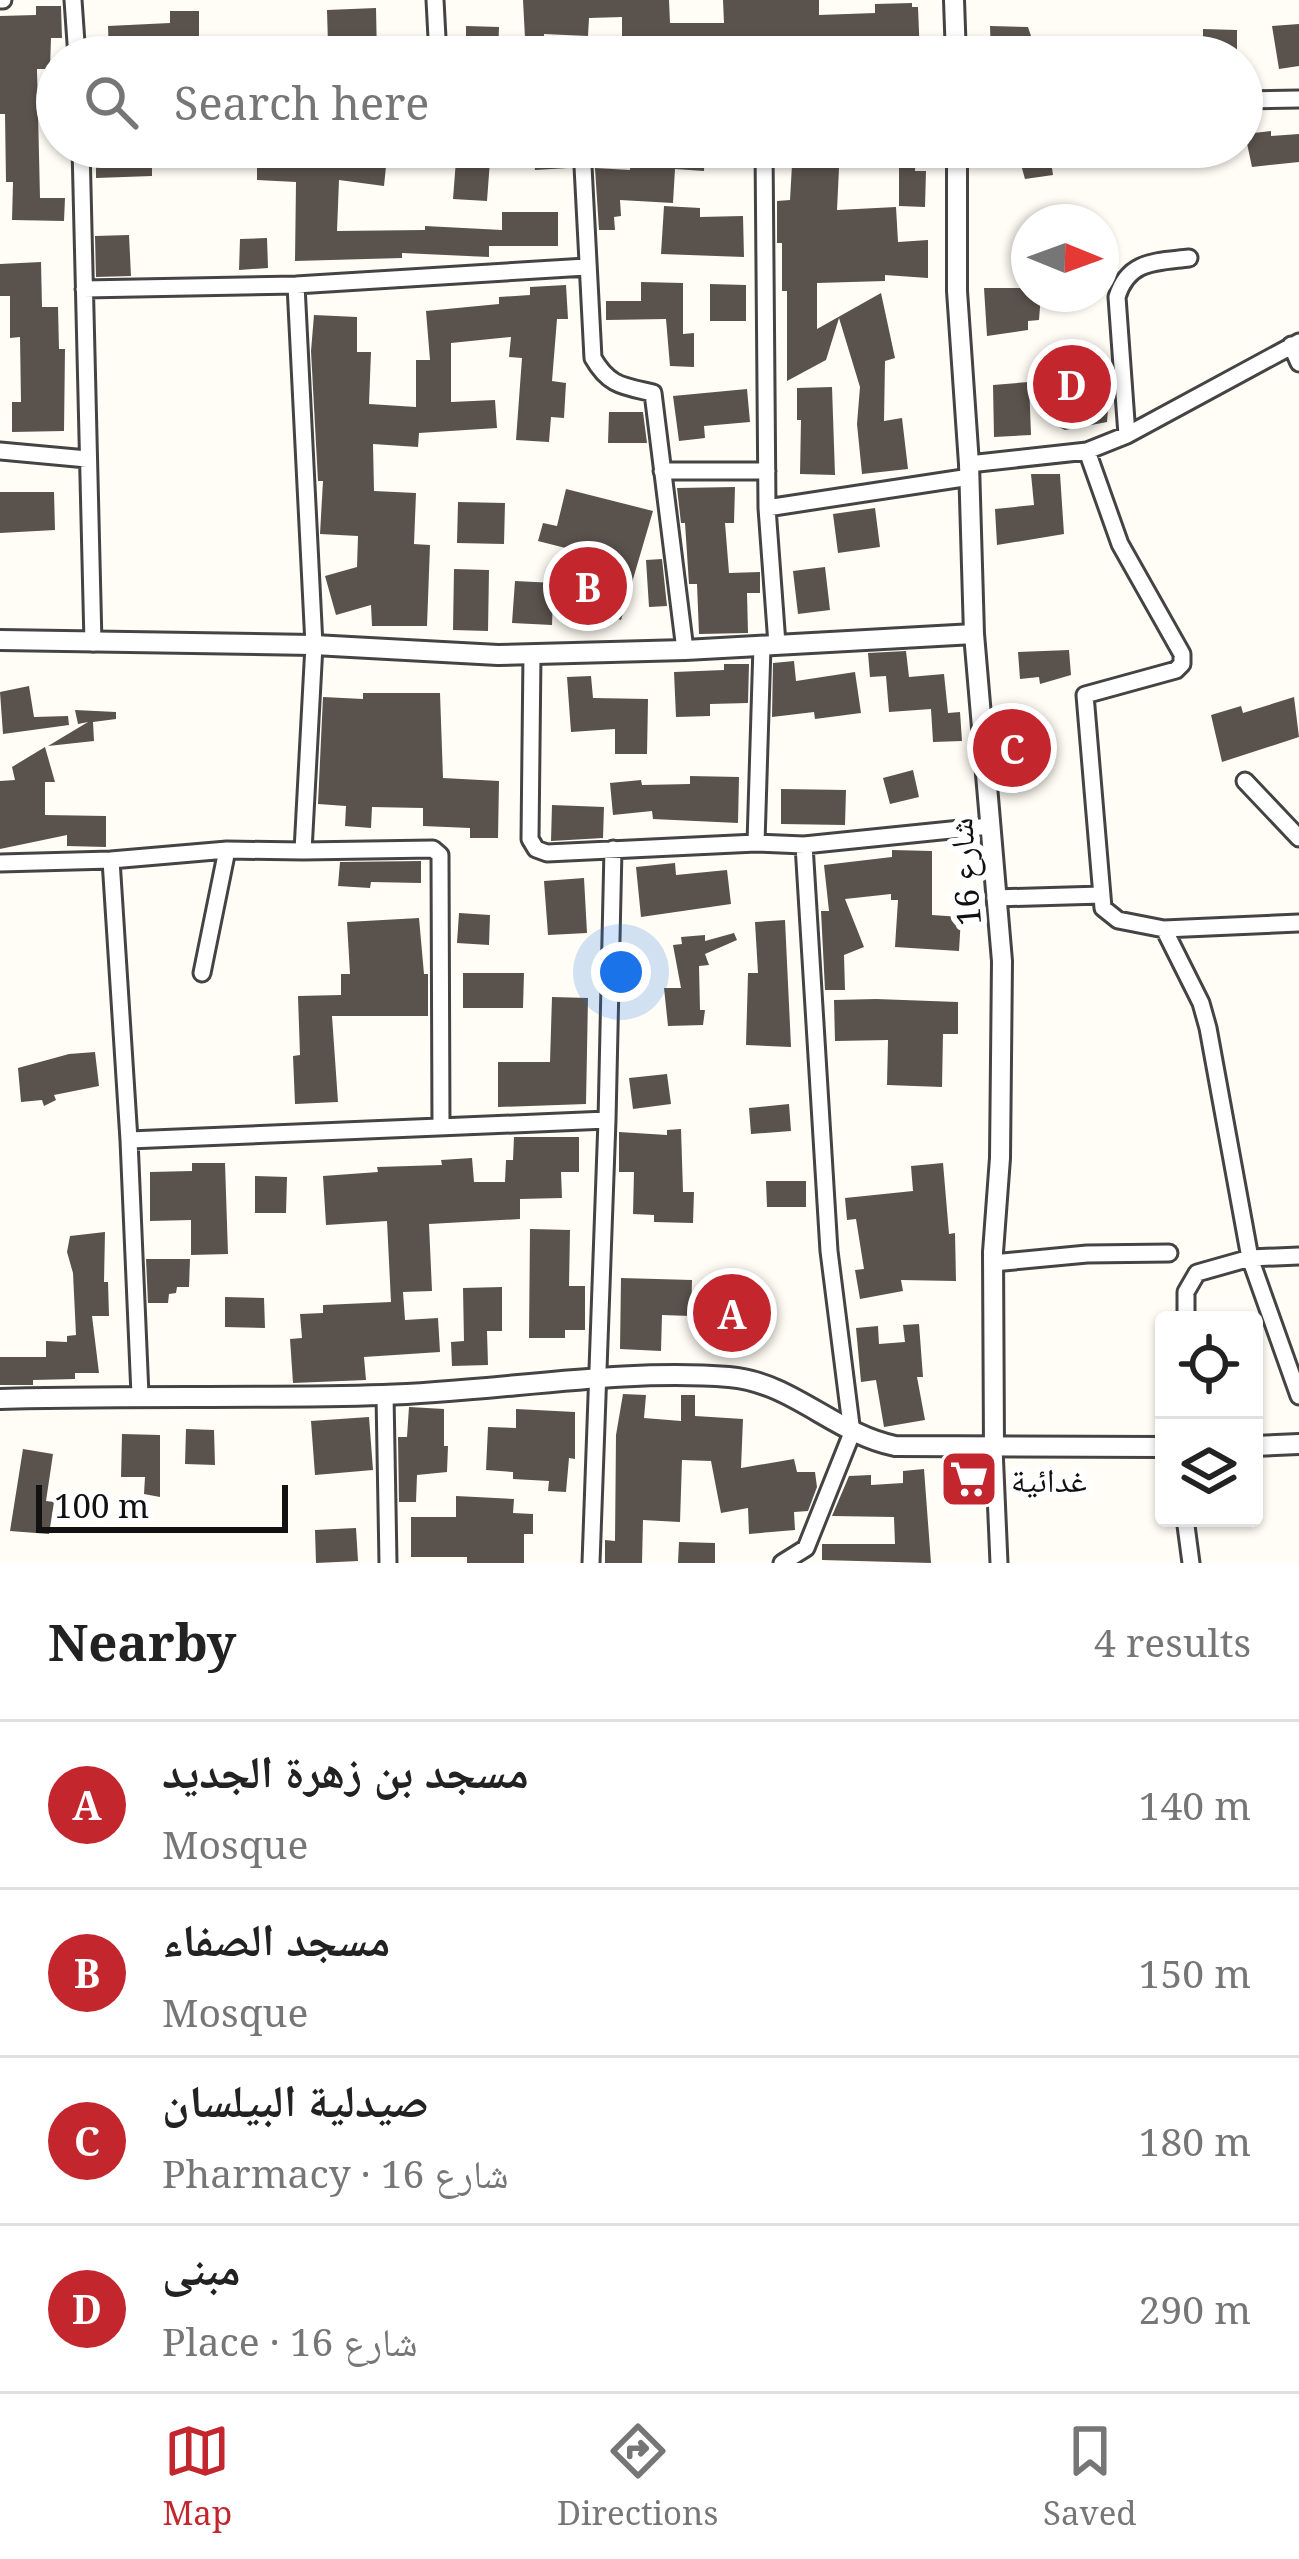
<!DOCTYPE html>
<html lang="en">
<head>
<meta charset="utf-8">
<style>
  body { margin:0; font-family:"Noto Serif","Noto Naskh Arabic",serif; background:#f6f6f6; color:#222 }
  .controls { position:absolute; right:36px; bottom:36px; display:grid; overflow:hidden; border-radius:12px; box-shadow:0 3px 9px #0004 }
  .controls button { width:108px; height:108px; display:grid; place-items:center; padding:0; border:0; border-bottom:3px solid #e0e0e0; background:#fff; color:#222; font:60px sans-serif }
  .compass { position:absolute; left:1011px; top:204px; width:108px; height:108px; border-radius:50%; background:#fff; box-shadow:0 3px 9px #0004; rotate:91deg }
  .scale { position:absolute; left:36px; bottom:30px; width:252px; box-sizing:border-box; padding-left:12px; border:6px solid #111; border-top:0; font-size:33px; line-height:42px; white-space:nowrap; color:#111; -webkit-text-stroke:9px #fff; paint-order:stroke }
  .you { position:absolute; left:621px; top:972px; width:42px; height:42px; margin:-30px; border:9px solid #fff; border-radius:50%; background:#1a73e8; box-shadow:0 0 0 18px #1a73e833 }
  .badge { display:grid; place-items:center; width:78px; height:78px; border-radius:50%; background:#c4262e; color:#fff; font-size:39px; font-weight:700 }
  .pin { position:absolute; translate:-50% -50%; border:6px solid #fff; box-shadow:0 3px 12px #0006 }
  .list { margin:0; padding:0; list-style:none }
  h2 { display:flex; justify-content:space-between; align-items:center; height:156px; margin:0; padding:0 48px; font-size:51px }
  h2 small { font-size:39px; font-weight:400; color:#767676 }
  .list li { display:grid; grid-template-columns:78px 1fr auto; gap:36px; align-items:center; box-sizing:border-box; height:168px; padding:0 48px; border-top:3px solid #e0e0e0 }
  .list b { display:block; font-size:45px; white-space:nowrap }
  .list p { margin:0; font-size:39px; white-space:nowrap; color:#767676 }
  .list em { font-size:39px; font-style:normal; color:#767676 }
  .icon { flex:none; width:66px; height:66px; fill:none; stroke:currentColor; stroke-width:2; stroke-linecap:round; stroke-linejoin:round }
  .map { position:relative; flex:none; width:1299px; height:1563px; overflow:hidden }
  .search { position:absolute; background:#fff; box-shadow:0 3px 9px #0004; left:36px; right:36px; top:36px; height:132px; display:flex; align-items:center; gap:30px; box-sizing:border-box; padding:0 42px; border-radius:66px; color:#767676; font-size:45px }
  .sheet { height:828px; background:#fff }
  nav { display:flex; justify-content:space-around; align-items:center; box-sizing:border-box; height:168px; border-top:3px solid #e0e0e0; background:#fff; font-size:33px; color:#767676 }
  nav a { display:grid; justify-items:center; gap:6px }
  nav .on { color:#c4262e }
  .map>svg:first-child { display:block }
  .building { fill:#5a524d }
  .lines { fill:none; stroke-linecap:round; stroke-linejoin:round }
  .minor-casing { stroke:#444; stroke-width:21 }
  .tertiary-casing { stroke:#444; stroke-width:24 }
  .minor { stroke:#fff; stroke-width:15 }
  .tertiary { stroke:#fff; stroke-width:18 }
  .labels { text-anchor:middle; dominant-baseline:central; stroke-width:12; stroke-linejoin:round; paint-order:stroke }
  .street-label { font-size:33px; fill:#111; stroke:#fff }
  .poi-label { font-size:33px; fill:#111; stroke:#fff; text-anchor:start }
</style>
</head>
<body>
<div class="map">
<svg width="1299" height="1563" viewBox="0 0 1299 1563">
  <rect width="100%" height="100%" fill="#fffdf5"/>
  <path class="building" d="M523,0H669L670,23H724L723,0H819V15L875,13V4L912,3V7H918L920,57H877L872,50L833,51V42L763,44V53H740V57H673V51H639V57H622V17L589,18L588,36L544,34L543,57H526Z
    M36,6H61L62,38H51L50,69H37L40,198H65L64,221L12,220L13,182H6L5,114H0V16L36,15Z
    M376,8L377,57H342L341,44H328L327,10Z
    M170,11H199V57H109L108,26L170,23Z
    M1299,24V66L1279,69L1272,26Z
    M466,26L499,27L498,57H478V41H466Z
    M990,26L1028,27L1032,39H1040L1039,57H991Z
    M1203,29L1237,30V57H1203Z
    M1271,131V136L1299,134V162L1252,167L1245,134Z
    M257,147H388L384,186L339,180L337,231L425,230V226L502,230V212H558V246H489V257L402,253V258L295,261L296,182L257,180Z
    M457,147H491L487,201L453,199Z
    M533,147H567L568,168L535,170Z
    M631,147H705L704,171L675,169L673,203L620,200L621,216L614,217L615,230H599L595,168L630,170Z
    M793,147H840L837,210L896,207L898,242L928,240V278L885,275V281L817,283V329L881,293L895,358L885,361L884,421L902,418L908,469L862,474L857,424L860,387L839,318L826,360L787,381V291H782V243H777V201L790,200Z
    M899,147H916L915,171H926L925,207L899,206Z
    M1016,147H1049L1053,175L1025,179Z
    M96,148H152V176L96,178Z
    M664,206L700,208V217L743,216L744,257L661,254Z
    M129,235L131,276L96,277L95,236Z
    M267,238L268,268L239,270L240,239Z
    M41,262L42,307H58L59,349H65L64,431L12,432V402H21L20,337L10,338V296H0V264Z
    M641,282L683,283V334L694,333V367L670,366L666,319L606,320V301H641Z
    M710,284L746,285V321H710Z
    M566,285L568,319H557L552,381L566,383L564,418L551,417L549,442L516,440L522,358L509,357L511,337L451,343V402L495,400L497,428L419,433L418,447L373,444L374,491L416,493L414,544L430,545L427,626H372L371,605L336,615L325,576L357,567L358,536L320,534L323,481H318L311,351L314,315L357,317V352H371L369,404L416,407V360H430L426,311L499,304V297L530,295V287Z
    M984,288H1029V294H1041L1039,320L1028,321V330L987,336Z
    M1066,346L1088,347L1093,409H1108L1107,422L1065,430L1057,426L1052,359L1066,357Z
    M1029,382L1031,435L994,437L993,385Z
    M832,387L835,475L800,474L801,420H797V388Z
    M747,389L750,422L704,426L705,438L679,441L673,396Z
    M609,412H643L647,443H608Z
    M1031,474H1060L1064,534L997,545L995,509L1034,505Z
    M735,487L734,523H725L729,573L760,572V593H747L748,633L699,634L697,584H689L685,523H681L677,488Z
    M566,489L653,511L621,620L553,597L552,625L512,623L515,581L574,584L585,553L538,541L543,523L557,526Z
    M0,492H54L55,530L0,533Z
    M458,502L505,503L504,544L457,543Z
    M875,508L880,547L838,553L833,514Z
    M662,559L667,606L649,607L646,560Z
    M825,567L830,610L798,614L793,571Z
    M454,569L489,570L488,631L453,630Z
    M1069,650L1071,675L1040,684L1039,677L1020,679L1018,652Z
    M906,651L909,677L944,674L948,713L960,712L962,741L933,742L931,709L889,712L886,676L870,677L868,653Z
    M794,661L796,681L855,672L861,713L815,719L814,712L772,717L773,663Z
    M724,664H749L748,703L710,704V716L676,717L674,672L724,670Z
    M591,676L593,698L648,699L647,754H615V729L571,732L567,677Z
    M29,686L34,717L68,716L69,725L3,734L0,692Z
    M363,693H440L443,778L499,781L498,838H470V828L423,826V808L372,807L371,828L345,826L346,806L318,804L323,697L363,699Z
    M1294,697L1299,737L1222,762L1211,715L1241,706L1243,713Z
    M75,710L116,712V719L93,722L94,741L48,746L88,722L78,724Z
    M45,747L55,782H45V815L106,816V847L67,846V835L0,849V781L15,780L12,767Z
    M913,770L919,797L890,804L883,778Z
    M690,776L739,777L738,823L653,819L652,811L613,815L610,783L641,780L642,785L690,784Z
    M781,789L846,790L845,825L781,824Z
    M552,805L604,807L603,838L551,841Z
    M892,850L932,851V915L961,917L959,951L895,947L898,900H891V894L845,899L864,947L844,955L845,990H825L821,911H829L824,865L892,857Z
    M421,861V883L371,882L370,888L338,886L340,862Z
    M675,863L676,875L727,870L731,904L641,917L636,867Z
    M584,878L587,933L548,935L544,881Z
    M459,913L490,915L489,945L457,943Z
    M419,918L424,974H428V1016H332L338,1102L295,1104L293,1056L300,1055L298,996L341,995V974H350L347,922Z
    M785,920L791,1047L746,1045L748,973H758L755,922Z
    M734,933L737,940L705,954L709,965L699,966L700,1010H705L703,1025L668,1026L664,988H681L673,945L682,944L681,937L705,935V941Z
    M463,973H524L523,1008H463Z
    M552,997L588,998L586,1104L498,1107V1062H550Z
    M876,999L958,1002V1034H943L942,1087L887,1085L888,1040L835,1041L834,1000Z
    M95,1052L99,1086L54,1095L56,1100L44,1106L42,1100L21,1102L18,1068L69,1054Z
    M667,1074L671,1104L633,1109L629,1078Z
    M789,1104L791,1131L751,1134L749,1108Z
    M681,1129L683,1192H694L693,1223L654,1222V1215L633,1214L634,1172H619V1132L667,1135V1130Z
    M514,1137H579V1172H561L562,1198L520,1199V1219L429,1224L432,1291L403,1292L405,1320L438,1318L440,1352L364,1357L366,1380L293,1383L290,1339L302,1338L300,1314L323,1313V1305L391,1302L387,1221L326,1225L323,1176L378,1172L377,1167L442,1165L441,1160L472,1158L474,1182H505L506,1160H513Z
    M192,1163H225L228,1254L191,1255V1220L150,1221V1172L192,1171Z
    M943,1163L949,1234L955,1233L956,1281L901,1280L903,1291L860,1299L855,1270L864,1269L856,1219L847,1220L845,1198L913,1191L911,1166Z
    M255,1176L287,1177L286,1213H255Z
    M766,1181H806V1207H767Z
    M530,1229L570,1230L569,1286H585V1330H565V1338H529Z
    M105,1232L104,1282H108L109,1316H92L99,1373H75V1379L33,1380V1385H0V1357H46V1341L67,1342V1336L76,1335L73,1273L67,1252L70,1236Z
    M146,1259H190L189,1287H177L176,1293L169,1294L168,1303H148Z
    M621,1278L692,1280L691,1316L662,1315L661,1351L620,1349Z
    M717,1281L767,1298L751,1344L711,1330L716,1316H705Z
    M502,1287V1331H487L488,1365L452,1366L451,1342L464,1341L463,1288Z
    M225,1297L264,1298L265,1328L225,1327Z
    M919,1324L923,1377H917L925,1420L884,1427L876,1380L861,1382L856,1328L878,1326L879,1344L905,1342L903,1325Z
    M623,1394L646,1395L644,1418L681,1421V1395H695V1416L743,1419L741,1468L794,1459L797,1472H815L817,1487L808,1511L794,1512L795,1530L749,1534L748,1508L721,1513L711,1461L682,1460L680,1522L643,1520L642,1563H605V1540L615,1541L616,1435Z
    M409,1407L444,1409V1446H448L447,1472L417,1475L416,1502H399L398,1437H407Z
    M516,1409L575,1412V1459L569,1458L566,1492L548,1491L549,1481L513,1479V1472L486,1470L488,1427L516,1428Z
    M369,1417L373,1470L315,1475L311,1421Z
    M186,1429L214,1430L215,1465L185,1464Z
    M122,1434L160,1435V1497L144,1494L145,1477H121Z
    M23,1449L53,1454L46,1501L54,1502L49,1534L10,1531Z
    M924,1469L931,1563L822,1560V1544H895L894,1517L832,1516L849,1476L871,1475V1485L903,1483V1471Z
    M456,1496L514,1499L513,1513L533,1514V1534H524V1563H467V1557H411V1517H456Z
    M356,1528L358,1561L316,1563L315,1530Z
    M679,1542L715,1543V1563H678Z"/>
  <g class="lines">
    <defs>
      <path id="minor" d="M0,0H3
        M73,0L77,57
        M435,0L438,57
        M1242,100L1299,99
        M81,147L93,643
        M582,147L593,358C609,386 623,386 653,393L685,650
        M764,147L767,508L777,644
        M84,289L296,285L586,267
        M1291,345L1299,363
        M1127,435L1117,297C1128,260 1156,262 1189,258
        M0,451L87,459
        M1087,451L1120,544L1182,654V664L1176,670L1085,695L1103,908L1118,920L1164,929L1201,1003L1208,1028L1250,1258L1299,1396
        M969,464L1087,451L1127,435L1299,342
        M662,471H767
        M767,508L970,477
        M762,646L756,843L804,845L829,1251L852,1433L806,1548L782,1563
        M532,654L530,839L536,849L547,853L756,843
        M1245,781L1299,838
        M804,845L990,826
        M303,851L433,849L440,855L441,1127
        M111,860L227,850
        M0,863L111,860L129,1140
        M995,898L1102,895
        M1164,929L1299,923
        M202,973L227,850L303,851L314,645L296,285
        M607,1120L613,849
        M993,1263L1087,1254L1169,1253
        M1186,1320V1292L1197,1273L1250,1258L1299,1256
        M140,1395L129,1140L607,1120L591,1563
        M385,1395L388,1563
        M994,1448L999,1563
        M1185,1518L1191,1563"/>
      <path id="tertiary" d="M954,0L956,57
        M957,147V291L969,464L974,634L1002,961L1000,1158L993,1252L994,1448
        M0,640L314,645L498,655L685,650L974,634
        M0,1399C128,1395 255,1399 383,1395C495,1392 617,1368 729,1377C792,1382 835,1434 895,1446L1164,1447
        M1254,1446L1299,1444"/>
    </defs>
    <use href="#minor" class="minor-casing"/>
    <use href="#tertiary" class="tertiary-casing"/>
    <use href="#minor" class="minor"/>
    <use href="#tertiary" class="tertiary"/>
  </g>
  <defs>
    <symbol id="supermarket-square" viewBox="-11 -11 22 22"><rect x="-9" y="-9" width="18" height="18" rx="4" fill="#c4262e" stroke="#fff"/><path d="M-6-5.5h2.5l.6 2H6L4.5 2H-2.5L-4.4-4H-6ZM-1.5 3.2a1.3 1.3 0 1 0 .1 0ZM3 3.2a1.3 1.3 0 1 0 .1 0Z" fill="#fff"/></symbol>
  </defs>
  <g fill-rule="evenodd">
    <use href="#supermarket-square" x="936" y="1446" width="66" height="66"/>
  </g>
  <g class="labels">
    <g class="street-label">
      <text transform="translate(964 872) rotate(-95)">شارع 16</text>
    </g>
    <g class="poi-label">
      <text x="1011" y="1479">غدائية</text>
    </g>
  </g>
</svg>
<div class="controls">
<button><svg class="icon" aria-label="locate" viewBox="0 0 24 24"><circle cx="12" cy="12" r="6"/><path d="M12 2v4M12 18v4M2 12h4M18 12h4"/></svg></button>
<button><svg class="icon" aria-label="layers" viewBox="0 0 24 24"><path d="M12 4l9 5-9 5-9-5zM3 14l9 5 9-5"/></svg></button>
</div>
<svg class="compass" viewBox="-18 -18 36 36"><path d="M0-13l5 13h-10z" fill="#e53935"/><path d="M0 13l5-13h-10z" fill="#767676"/></svg>
<div class="scale">100 m</div>
<div class="you"></div>
<div class="pin badge" style="left:732px;top:1313px">A</div>
<div class="pin badge" style="left:588px;top:586px">B</div>
<div class="pin badge" style="left:1012px;top:748px">C</div>
<div class="pin badge" style="left:1072px;top:384px">D</div>
<div class="search"><svg class="icon" aria-label="search" viewBox="0 0 24 24"><circle cx="10" cy="10" r="6"/><path d="M15 15l6 6"/></svg>Search here</div>
</div>
<section class="sheet">
<h2>Nearby<small>4 results</small></h2>
<ul class="list">
<li><span class="badge">A</span><div><b>مسجد بن زهرة الجديد</b><p>Mosque</p></div><em>140 m</em></li>
<li><span class="badge">B</span><div><b>مسجد الصفاء</b><p>Mosque</p></div><em>150 m</em></li>
<li><span class="badge">C</span><div><b>صيدلية البيلسان</b><p>Pharmacy · شارع 16</p></div><em>180 m</em></li>
<li><span class="badge">D</span><div><b>مبنى</b><p>Place · شارع 16</p></div><em>290 m</em></li>
</ul>
</section>
<nav>
<a class="on"><svg class="icon" aria-label="map" viewBox="0 0 24 24"><path d="M3 6l6-2 6 2 6-2v14l-6 2-6-2-6 2zM9 4v14M15 6v14"/></svg>Map</a>
<a><svg class="icon" aria-label="directions" viewBox="0 0 24 24"><path d="M12 3l9 9-9 9-9-9zM9 14v-3h6M13 9l2 2-2 2"/></svg>Directions</a>
<a><svg class="icon" aria-label="saved" viewBox="0 0 24 24"><path d="M7 4h10v16l-5-4-5 4z"/></svg>Saved</a>
</nav>
</body>
</html>
